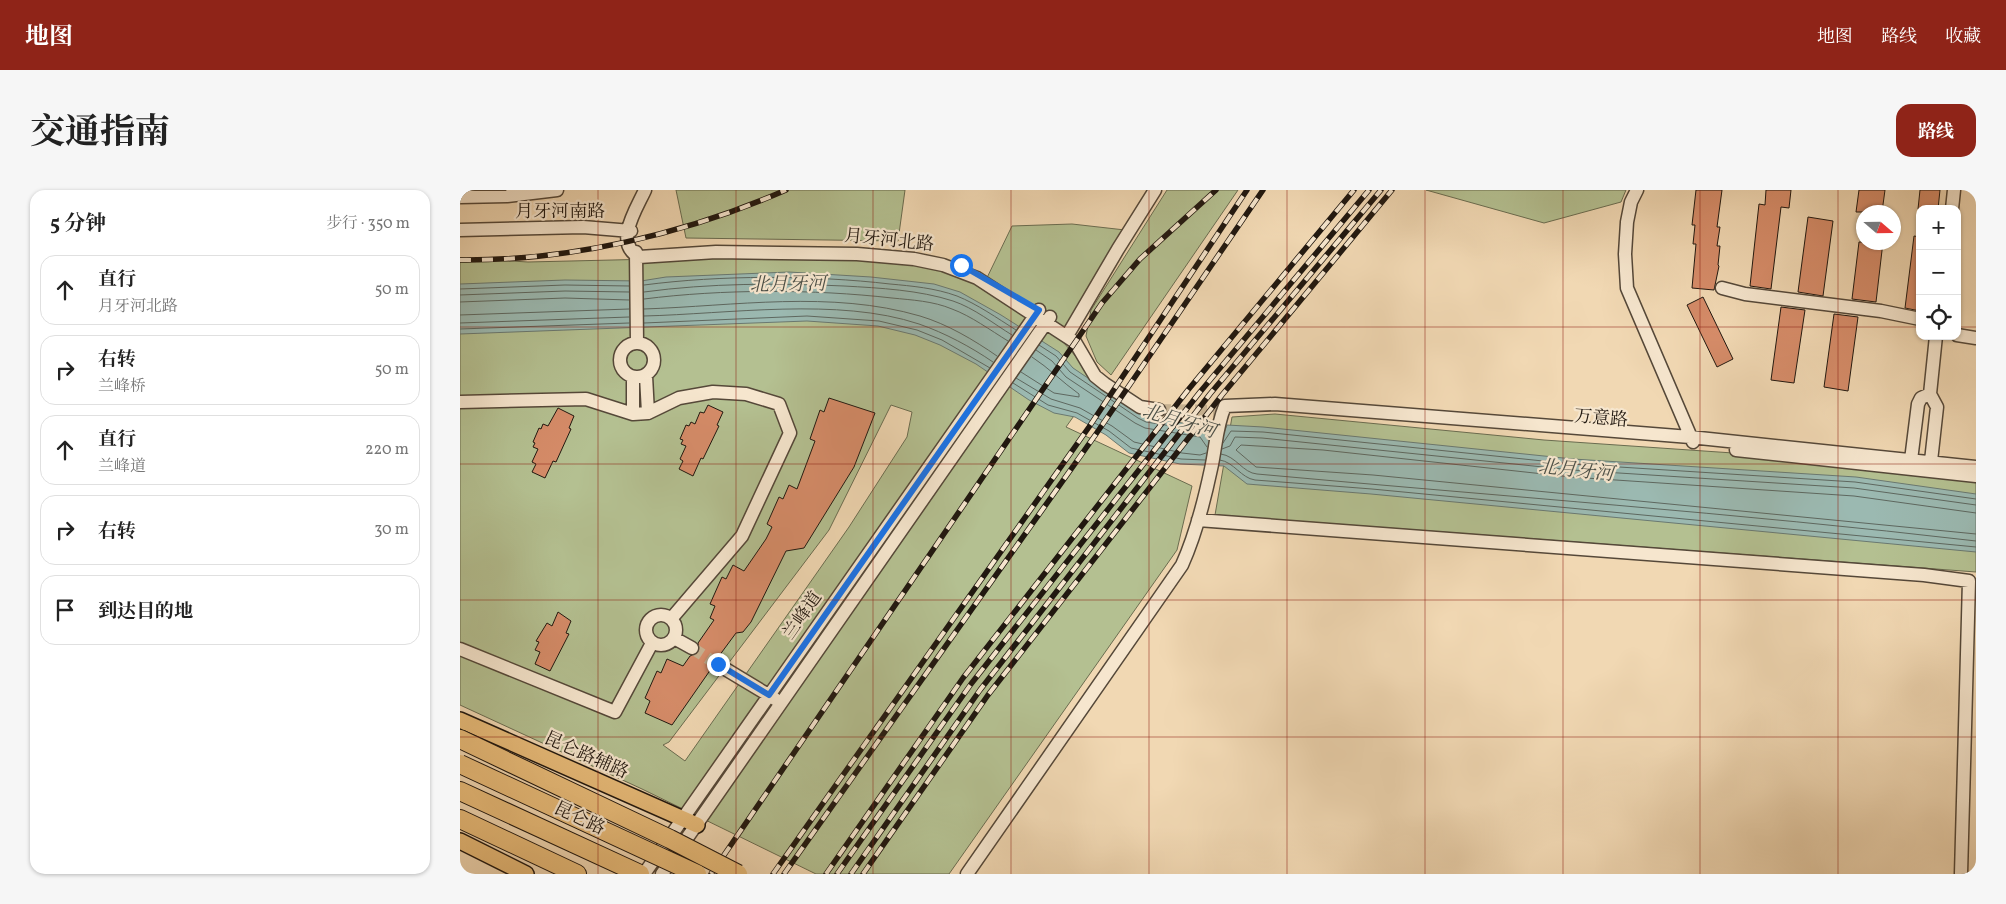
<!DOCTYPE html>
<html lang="zh">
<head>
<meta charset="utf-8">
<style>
  body { margin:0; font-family:Vollkorn,"Noto Serif SC",serif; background:#f6f6f6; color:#222 }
  .controls { position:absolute; right:15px; top:15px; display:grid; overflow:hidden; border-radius:10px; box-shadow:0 1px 4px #0004 }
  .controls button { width:45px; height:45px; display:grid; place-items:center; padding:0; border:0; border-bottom:1px solid #e0e0e0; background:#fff; color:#222; font:25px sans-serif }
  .compass { position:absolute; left:1396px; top:15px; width:45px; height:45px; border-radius:50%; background:#fff; box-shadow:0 1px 4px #0004; rotate:110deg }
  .stop { position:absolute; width:15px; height:15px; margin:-11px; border:4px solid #1a73e8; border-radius:50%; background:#fff }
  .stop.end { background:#1a73e8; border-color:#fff; box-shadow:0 1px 5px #0008 }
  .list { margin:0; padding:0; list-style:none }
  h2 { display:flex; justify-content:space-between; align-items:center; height:65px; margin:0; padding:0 20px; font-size:21px }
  h2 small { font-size:16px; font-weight:400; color:#767676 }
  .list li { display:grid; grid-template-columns:32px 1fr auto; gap:15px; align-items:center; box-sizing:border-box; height:70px; margin:0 10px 10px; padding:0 10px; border:1px solid #e0e0e0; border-radius:15px }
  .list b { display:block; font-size:19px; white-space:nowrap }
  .list p { margin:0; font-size:16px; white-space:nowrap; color:#767676 }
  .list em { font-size:16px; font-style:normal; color:#767676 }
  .icon { flex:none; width:28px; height:28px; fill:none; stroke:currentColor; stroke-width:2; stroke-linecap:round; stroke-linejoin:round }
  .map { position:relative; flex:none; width:1516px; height:684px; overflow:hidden; border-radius:15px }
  header { display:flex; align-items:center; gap:30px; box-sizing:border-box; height:70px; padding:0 25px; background:#8f2418; color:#fff }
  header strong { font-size:24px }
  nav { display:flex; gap:28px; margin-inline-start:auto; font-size:18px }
  .intro { display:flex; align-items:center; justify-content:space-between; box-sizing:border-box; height:120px; padding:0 30px }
  h1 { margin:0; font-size:35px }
  .button { padding:12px 22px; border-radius:15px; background:#8f2418; color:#fff; font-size:18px; font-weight:700 }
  main { display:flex; gap:30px; padding:0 30px }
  aside { flex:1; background:#fff; border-radius:15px; box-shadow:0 1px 4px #0004 }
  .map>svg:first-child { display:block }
  .green { fill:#b4c091; stroke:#6a6c50; fill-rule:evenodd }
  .water { fill:#9bb9b1; stroke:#6a7971 }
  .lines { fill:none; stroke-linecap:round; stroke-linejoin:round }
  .shore { stroke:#5e6860; stroke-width:1 }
  .building { fill:#d68c69; stroke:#211810 }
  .minor-tunnel { stroke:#c7b292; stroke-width:12; stroke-dasharray:12 6; stroke-linecap:butt }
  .minor-casing { stroke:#554839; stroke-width:15 }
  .major-casing { stroke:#211810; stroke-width:18 }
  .highway-casing { stroke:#211810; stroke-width:20 }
  .minor { stroke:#f6e6ce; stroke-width:12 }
  .major { stroke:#e8bc7a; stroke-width:15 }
  .highway { stroke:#e8bc7a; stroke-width:18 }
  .rail-casing { stroke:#211810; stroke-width:5.5 }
  .rail { stroke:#f6e6ce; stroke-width:4; stroke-dasharray:11; stroke-linecap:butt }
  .highway-bridge-casing { stroke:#211810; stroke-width:20; stroke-linecap:butt }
  .highway-bridge { stroke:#e8bc7a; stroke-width:18 }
  .route { stroke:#1a73e8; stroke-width:6 }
  .grid { fill:none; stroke:#8f2418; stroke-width:1; stroke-opacity:0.55 }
  .labels { text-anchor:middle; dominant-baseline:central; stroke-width:4.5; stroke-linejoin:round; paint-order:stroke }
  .street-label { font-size:18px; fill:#211810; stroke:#f6e6ce }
  .water-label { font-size:19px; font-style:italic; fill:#4c5048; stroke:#f6e6ce }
</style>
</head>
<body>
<header>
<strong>地图</strong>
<nav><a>地图</a><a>路线</a><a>收藏</a></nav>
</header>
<div class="intro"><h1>交通指南</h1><a class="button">路线</a></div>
<main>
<aside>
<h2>5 分钟<small>步行 · 350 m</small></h2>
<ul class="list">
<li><svg class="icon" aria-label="ahead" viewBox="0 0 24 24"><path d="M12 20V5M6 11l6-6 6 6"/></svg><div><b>直行</b><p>月牙河北路</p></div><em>50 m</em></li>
<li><svg class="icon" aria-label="right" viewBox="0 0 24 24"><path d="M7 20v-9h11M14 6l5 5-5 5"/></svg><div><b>右转</b><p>兰峰桥</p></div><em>50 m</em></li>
<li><svg class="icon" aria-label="ahead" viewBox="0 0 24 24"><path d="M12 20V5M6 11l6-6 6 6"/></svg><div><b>直行</b><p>兰峰道</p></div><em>220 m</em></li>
<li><svg class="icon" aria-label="right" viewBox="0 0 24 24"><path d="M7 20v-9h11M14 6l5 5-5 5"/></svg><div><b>右转</b></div><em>30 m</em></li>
<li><svg class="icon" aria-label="arrive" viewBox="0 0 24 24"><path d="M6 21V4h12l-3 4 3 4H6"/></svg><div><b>到达目的地</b></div></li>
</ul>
</aside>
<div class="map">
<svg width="1516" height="684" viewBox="0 0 1516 684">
  <rect width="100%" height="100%" fill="#f1d8b3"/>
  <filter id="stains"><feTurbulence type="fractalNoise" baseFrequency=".004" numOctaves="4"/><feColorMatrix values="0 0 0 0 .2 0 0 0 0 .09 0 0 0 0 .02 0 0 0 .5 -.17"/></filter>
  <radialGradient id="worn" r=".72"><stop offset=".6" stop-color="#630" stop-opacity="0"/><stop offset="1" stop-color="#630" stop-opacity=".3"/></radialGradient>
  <path class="green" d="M216,0H445L438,51L226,48Z
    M707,0H778L651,185L637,172L626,146L631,120Z
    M966,0H1166L1161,12L1084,33Z
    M612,34L665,40L604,153L638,192L606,237L732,296L717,360L489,684H356L182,599L0,515V68L68,72L364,65L437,71L499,82L523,96L552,36ZM431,215L452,222L447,247L389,337L225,571L203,555L209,552L369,340Z
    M815,224L1084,250L1273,263L1516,290V382L755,325L772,227Z"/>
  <path class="water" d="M329,82L411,87L474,94L500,102L541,125L599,162L613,178L680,223L687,227L746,237L762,248L767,235L803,237L1113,269L1396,287L1516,304V362L911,304L787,294L764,276L720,274L669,263L646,245L615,227L594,223L569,210L516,174L480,155L455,145L418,136L347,131L0,144V94L105,90L181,91L206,87Z"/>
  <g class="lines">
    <path class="shore" d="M184,95C260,85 353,85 430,94C452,96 475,98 497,106C517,114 537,128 556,140
      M0,99L105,95L169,96
      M184,102C250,93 318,93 384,96C420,98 459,100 493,111C514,118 534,134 552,145
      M0,105L105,101L169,102
      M184,109C263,99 353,99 432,108C452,110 473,111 492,119C511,126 530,140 548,151
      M0,112L105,108L169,110
      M184,119C275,116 371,100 460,126C487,134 514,150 537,166
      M0,125L169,119
      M184,126C269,124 378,107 459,134C485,143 511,157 533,172
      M0,133L169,127
      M184,133L347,126L419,131L457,140L482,150L530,178
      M0,139L169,133
      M579,155L596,166L610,182L678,228L686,232L744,241L748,250
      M576,160L592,171L606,187L675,233L685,238L740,247L747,257
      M561,182L594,203L619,207V204C602,192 589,178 572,167
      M556,188L591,209L620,218L652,236L674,252L722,263L740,265L746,263
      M553,193L588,215L617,223L649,241L671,258L721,269L745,270
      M763,253L771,241L803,242L1112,274L1395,292L1516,309
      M762,259L770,256L775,247L802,248L1112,280L1394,298L1516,315
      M761,264C776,266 783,283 797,284C1037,306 1277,323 1516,351
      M760,270C774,272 781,288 795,290L912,299L1516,357
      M1516,323L1394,306L1111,287L863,260L781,255L776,260L796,277L913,285L1516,344"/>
  </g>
  <path class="building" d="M1236,0H1262L1257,37H1260L1257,56H1260L1258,75L1259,76L1254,100L1232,98L1236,54H1233L1235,35H1232Z
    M1306,0H1331L1329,18L1321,17L1311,99L1290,96L1299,14L1305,15Z
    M1399,0H1425L1422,22H1396Z
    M1460,0H1480L1478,19H1458Z
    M1348,27L1373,31L1363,106L1338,102Z
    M1454,46L1460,47V121L1445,118Z
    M1399,52H1423L1416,112L1392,109Z
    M1243,107L1273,169L1257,177L1227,115Z
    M1321,117L1345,120L1334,193L1311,190Z
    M1374,124L1398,127L1388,201L1364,197Z
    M369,208L415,223L394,277L344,358L326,361L291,432L283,442L276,443L259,466L250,469L251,479L212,535L185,523L190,511L185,508L197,481L201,483L207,469L223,476L230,466L239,462L238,453L254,430L250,428L255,416L250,414L262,387L266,389L273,375L284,381L306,349L312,337L307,334L319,307L323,309L329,295L337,299L355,251L350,249L360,220L364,222Z
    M248,215L263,222L257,235L259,236L243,269L241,268L233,286L219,279L223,271L220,269L226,256L221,254L223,250L220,249L226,235L229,236L231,232L235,234L240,222L244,223Z
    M98,218L114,226L109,238L111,239L96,272L93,271L85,288L72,282L76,274L72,272L78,259L73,257L75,253L73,252L79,238L81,239L83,234L88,236Z
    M98,422L111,431L106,443L109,444L90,481L75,474L80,462L75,460L79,452L76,451L87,433L92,436Z"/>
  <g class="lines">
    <path class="minor-tunnel" d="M699,220L763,221
      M232,458L257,474"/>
    <defs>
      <path id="minor" d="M185,0C177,18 153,53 179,67L256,62L397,64L454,69L483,75L517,88L615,152L635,186L645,194L680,217L699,220
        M1177,0L1171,12L1167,32L1165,64L1167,98L1233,252
        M0,7L47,6L97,0
        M1492,19L1494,0
        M0,40L123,37L171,41
        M176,62L177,152
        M1262,98L1285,104L1421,121L1460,129
        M1497,145L1516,148
        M607,146L658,59L695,0
        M160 170a17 17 0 1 1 34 0a17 17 0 1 1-34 0Z
        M186,186L188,223
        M0,212L126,209L173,224L188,223L219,208L253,202L286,204L319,214L330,243L282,346L211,429
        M173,224V187
        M1276,260L1516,286
        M1450,278L1458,214L1461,208L1470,204
        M1470,280L1477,217L1470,204L1476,146
        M738,330L1464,385L1509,391L1501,684
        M186 440a15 15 0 1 1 30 0a15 15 0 1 1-30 0Z
        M214,448L232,458
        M0,459L155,522L192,453
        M257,474L315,509
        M184,684L579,120
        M202,684L590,127
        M507,684L722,375C736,344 744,312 751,279C756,257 756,237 765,216L815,214L1230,247L1516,277"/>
      <path id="major" d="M0,530L237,635
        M0,651L66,684"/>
      <path id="highway" d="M0,601L180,684
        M0,629L117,684"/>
    </defs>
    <use href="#minor" class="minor-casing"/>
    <use href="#major" class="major-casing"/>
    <use href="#highway" class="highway-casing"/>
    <use href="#minor" class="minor"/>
    <use href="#major" class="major"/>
    <use href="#highway" class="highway"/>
    <defs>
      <path id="rail" d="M0,70C110,71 225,44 326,0
        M251,684L642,113L680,69L756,0
        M313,684L629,237L787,0
        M324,684L636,244L803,0
        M366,684L503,488L728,200L894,0
        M377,684L511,494L740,202L909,0
        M391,684L520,500L750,204L921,0
        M403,684L528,505L762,205L932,0"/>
    </defs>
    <use href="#rail" class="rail-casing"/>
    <use href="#rail" class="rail"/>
    <defs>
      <path id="highway-bridge" d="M0,549L210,649L278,684
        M0,574L237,684"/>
    </defs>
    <use href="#highway-bridge" class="highway-bridge-casing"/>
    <use href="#highway-bridge" class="highway-bridge"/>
  </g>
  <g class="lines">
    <path class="route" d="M258,474L309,505L579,120L501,75"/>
  </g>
  <path class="grid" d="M138,0V684M276,0V684M413,0V684M551,0V684M689,0V684M827,0V684M965,0V684M1103,0V684M1240,0V684M1378,0V684M0,137H1460M1497,137H1516M0,274H1516M0,410H1516M0,547H1516"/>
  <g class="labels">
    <g class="street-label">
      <text x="100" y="22">月牙河南路</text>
      <text transform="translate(429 51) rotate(6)">月牙河北路</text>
      <text transform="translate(1141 229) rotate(5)">万意路</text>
      <text transform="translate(343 426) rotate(-55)">兰峰道</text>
      <text transform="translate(126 566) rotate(24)">昆仑路辅路</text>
      <text transform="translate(119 629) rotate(25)">昆仑路</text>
    </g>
    <g class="water-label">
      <text transform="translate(328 95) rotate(-1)">北月牙河</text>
      <text transform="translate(719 232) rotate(17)">北月牙河</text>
      <text transform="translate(1116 281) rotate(6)">北月牙河</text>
    </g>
  </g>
  <rect width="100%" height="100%" filter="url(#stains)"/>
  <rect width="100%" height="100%" fill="url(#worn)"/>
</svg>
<div class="controls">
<button>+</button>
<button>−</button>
<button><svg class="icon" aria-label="locate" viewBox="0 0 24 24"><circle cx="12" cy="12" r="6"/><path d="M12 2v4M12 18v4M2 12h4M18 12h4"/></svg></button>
</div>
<svg class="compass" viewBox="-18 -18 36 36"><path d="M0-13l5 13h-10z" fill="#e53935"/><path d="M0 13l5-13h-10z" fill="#767676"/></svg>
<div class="stop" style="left:501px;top:75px"></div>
<div class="stop end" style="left:258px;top:474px"></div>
</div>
</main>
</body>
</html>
